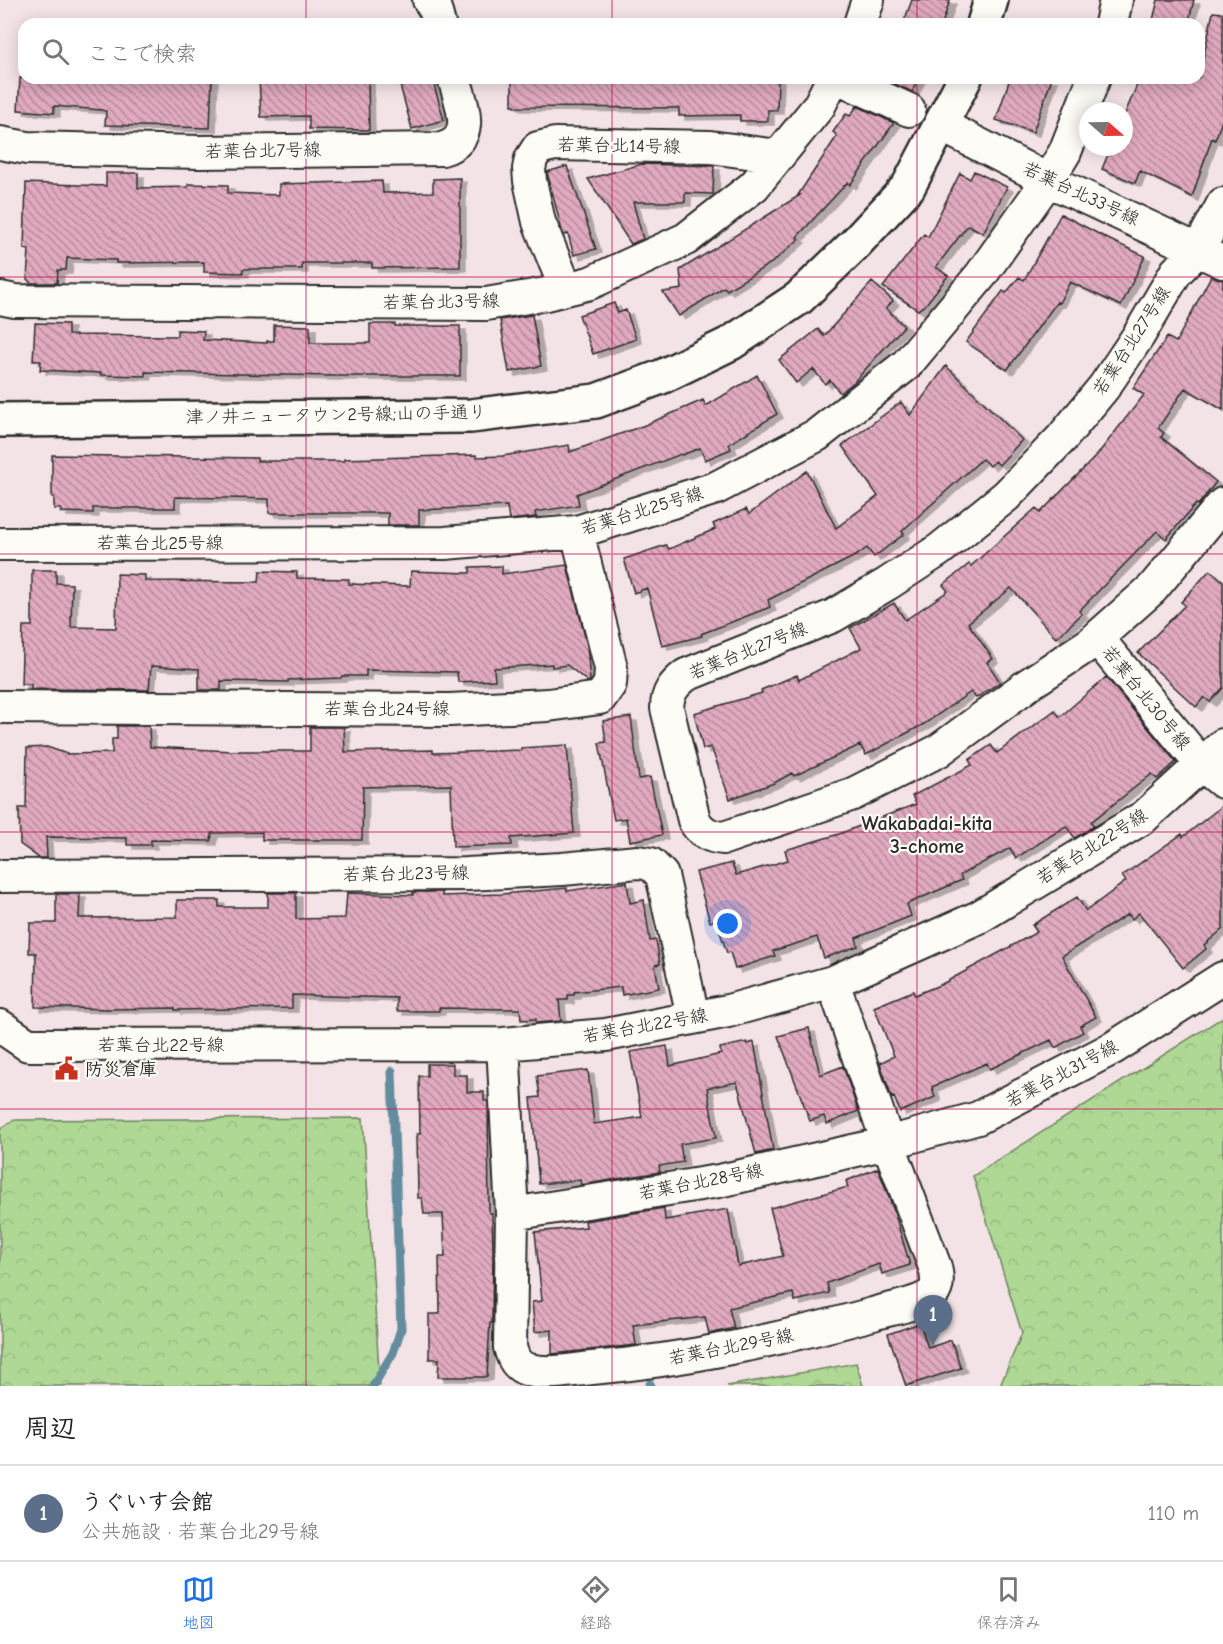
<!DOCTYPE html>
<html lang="ja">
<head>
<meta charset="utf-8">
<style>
  body { margin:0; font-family:"Comic Neue","Klee One",sans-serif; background:#f6f6f6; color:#222 }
  .compass { position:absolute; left:1079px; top:102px; width:54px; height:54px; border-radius:50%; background:#fff; box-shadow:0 3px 15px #0003; rotate:110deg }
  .you { position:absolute; left:728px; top:924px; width:21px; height:21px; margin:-15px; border:4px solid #fff; border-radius:50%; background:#1a73e8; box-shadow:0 0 0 9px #1a73e833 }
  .badge { display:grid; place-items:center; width:39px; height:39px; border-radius:50%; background:#1a73e8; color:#fff; font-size:20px; font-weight:700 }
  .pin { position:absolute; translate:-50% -50px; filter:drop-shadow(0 2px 3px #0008) }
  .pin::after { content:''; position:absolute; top:32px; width:21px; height:18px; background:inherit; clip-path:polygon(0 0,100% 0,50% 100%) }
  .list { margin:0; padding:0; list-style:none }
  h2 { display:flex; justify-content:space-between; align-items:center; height:78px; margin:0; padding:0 24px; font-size:26px }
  h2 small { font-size:20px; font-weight:400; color:#767676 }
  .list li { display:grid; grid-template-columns:39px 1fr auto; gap:18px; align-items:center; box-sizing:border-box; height:96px; padding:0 24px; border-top:2px solid #e0e0e0 }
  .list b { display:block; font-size:22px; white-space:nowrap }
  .list p { margin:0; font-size:20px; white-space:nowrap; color:#767676 }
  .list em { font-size:20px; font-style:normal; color:#767676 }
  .icon { flex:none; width:33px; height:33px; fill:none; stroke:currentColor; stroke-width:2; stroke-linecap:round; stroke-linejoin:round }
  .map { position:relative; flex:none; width:1223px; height:1386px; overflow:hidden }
  .search { position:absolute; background:#fff; box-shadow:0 3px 15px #0003; left:18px; right:18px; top:18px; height:66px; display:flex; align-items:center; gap:15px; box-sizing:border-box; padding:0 21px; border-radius:18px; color:#767676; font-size:22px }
  .sheet { height:174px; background:#fff }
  nav { display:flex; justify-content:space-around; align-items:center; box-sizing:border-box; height:84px; border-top:2px solid #e0e0e0; background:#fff; font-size:16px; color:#767676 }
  nav a { display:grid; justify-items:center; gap:3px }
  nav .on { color:#1a73e8 }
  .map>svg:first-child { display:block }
  .forest { fill:url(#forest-crowns); stroke:#6d8260; stroke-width:1.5 }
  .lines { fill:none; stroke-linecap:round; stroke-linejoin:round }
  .stream { stroke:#648d9e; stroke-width:9 }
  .building { fill:url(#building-back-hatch); stroke:#2b2b2b; stroke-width:1.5; filter:url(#shadow) }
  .street-casing { stroke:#2b2b2b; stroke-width:36 }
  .secondary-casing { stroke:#2b2b2b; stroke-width:38 }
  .street { stroke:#fdfcf7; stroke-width:32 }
  .secondary { stroke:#fdfcf7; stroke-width:33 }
  .grid { fill:none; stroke:#c2185b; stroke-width:1.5; stroke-opacity:0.55 }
  .labels { text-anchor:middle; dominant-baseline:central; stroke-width:4.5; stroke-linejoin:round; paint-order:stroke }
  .street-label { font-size:18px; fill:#2b2b2b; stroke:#fdfcf7 }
  .poi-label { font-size:18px; font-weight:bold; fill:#2b2b2b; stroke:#fdfcf7; text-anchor:start }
  .neighbourhood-label { font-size:20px; font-weight:bold; fill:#2b2b2b; stroke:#fdfcf7 }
</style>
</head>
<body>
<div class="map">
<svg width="1223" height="1386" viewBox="0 0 1223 1386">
  <defs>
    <pattern id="forest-crowns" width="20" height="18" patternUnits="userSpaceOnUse" patternTransform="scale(1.5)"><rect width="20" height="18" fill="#afd895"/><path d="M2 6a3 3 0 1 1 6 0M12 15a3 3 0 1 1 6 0" fill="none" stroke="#97ba81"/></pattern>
    <pattern id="building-back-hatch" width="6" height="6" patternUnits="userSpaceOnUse" patternTransform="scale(1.5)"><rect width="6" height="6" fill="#e0a9bf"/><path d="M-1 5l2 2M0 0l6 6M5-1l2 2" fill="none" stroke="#b68a9b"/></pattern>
    <filter id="shadow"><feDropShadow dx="6" dy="4" stdDeviation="0" flood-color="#0004"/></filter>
  </defs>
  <rect width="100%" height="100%" fill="#f4e3e6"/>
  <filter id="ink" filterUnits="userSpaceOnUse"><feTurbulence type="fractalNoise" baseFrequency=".0167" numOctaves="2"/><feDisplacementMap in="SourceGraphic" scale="12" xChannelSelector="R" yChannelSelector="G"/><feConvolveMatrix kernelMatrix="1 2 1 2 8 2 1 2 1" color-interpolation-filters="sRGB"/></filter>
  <g filter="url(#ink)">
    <path class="forest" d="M1223,1017V1386H1000L1022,1333L973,1176Z
      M363,1118L380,1386H0V1129L14,1120Z
      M856,1363L863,1386H727Z"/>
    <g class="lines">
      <path class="stream" d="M650,1384L651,1386
        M373,1386L393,1353L401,1329L392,1071"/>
    </g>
    <path class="building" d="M912,0H950L942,24H903Z
      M1158,0H1194L1188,24H1152Z
      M1213,12L1223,13V118L1215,140L1212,138L1192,197L1140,171L1135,183L1102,169L1111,147H1124V116L1140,78H1199Z
      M20,78H212L210,128L105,125L106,111L101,110L54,106V113L18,110Z
      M259,78H368L369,130L309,129V116L261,117Z
      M398,78H432L444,120L412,129Z
      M512,78H778L777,110H768V121H740V115L679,116V108L515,107V105H512Z
      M882,78H919L912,92Z
      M1010,78H1052L1033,132L996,120Z
      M857,106L894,123L850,185L848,182L797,237L799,239L773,262L727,290L724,287L679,316L663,292L682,289L680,270L800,195H798L837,136L833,132L846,114L850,116Z
      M642,164L714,166L713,194L685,193V202H633L643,239L631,244L588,179Z
      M567,166L596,249L574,255L568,234L564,235L562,231L547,172Z
      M974,171L1007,187L983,233L968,225L936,267L948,276L926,304L918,310L883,287L924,234L928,237L960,173L970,179Z
      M106,173H138V188L188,187V184L228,185V193L279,195V184L382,181L383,193L433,192V179L460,178V267L372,268V263H302V269H243V273L204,272V262L116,263V260L67,258L66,270H58L57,283H31L27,279L29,250L24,249L26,183L106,186Z
      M1061,214L1110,240L1145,256L1121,306L1070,282L1059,303L1057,302L1007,370L966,342L1003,291L1006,293L1019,277L1024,280Z
      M1211,276L1223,280V410L1185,388L1158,428L1164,433L1161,437L1216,482L1198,505L1196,504L1166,539L1157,531L1079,611L1082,614L1056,638L1011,588L968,623L993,659L987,662L1000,682L976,698L971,692L924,724L866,755L860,745L794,776L792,773L774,783L730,799L711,747L703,749L694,713L762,693L761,690L797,675L799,680L861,648L850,628L894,603L905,620L948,591L943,585L969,564L971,566L1036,508L1040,513L1097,455L1144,395L1133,388L1167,337L1176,342Z
      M872,282L893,301L886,308L904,326L854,382L840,393L830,380L825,384L813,369L796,383L779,360L818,329L824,336Z
      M614,303L618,313L626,310L636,339L593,354L579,315Z
      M532,315L541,366L509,372L500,320Z
      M35,323L68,324V335L177,336V330L204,331L203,340L267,343V341H274V325L310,326V343H370V324H395V326H460V376H331L145,372V376L101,375V373L40,370L41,361H33Z
      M946,366L1022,440L999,465L995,461L990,466L982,459L902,531L904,534L874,557L867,548L857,555L768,600L770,607L701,634L702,636L662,646L647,588L634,593L624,559L666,545L669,549L715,529L713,524L746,509L749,514L807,471L836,528L878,496L842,446L901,402L910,415Z
      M757,375L777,414L729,444L731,449L705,460L700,448L682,455L681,454L577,494L579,505L535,512L536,517L509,520L507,506L419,510V525H388V513H269V499L175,497V508H93V513L61,512V509H54V497H52V455L257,458V461H344V459L476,455L477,457L502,456L569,445L570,452L645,425L703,400L706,406Z
      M567,565L587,645L590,681L588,682L567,665L552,667V664L494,668L495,680L458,682L457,672L366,670V676H342L341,678L288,680V682L221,681V690H199V669L151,666L149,690L31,689V684H21L23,626H32V570H56V583L72,584L71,627L116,628L117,574L145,575V581L259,582L260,571L297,572V578L349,579V584L410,586L411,571L470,573V567L502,566V574Z
      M1210,570L1223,581V688L1210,702L1204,697L1196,707L1138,653L1185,605L1181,602Z
      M1106,677L1176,762L1157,779L1152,774L1091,822L1094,826L1075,838L1066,826L1016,858L1010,848L960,875L962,880L907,904L911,916L856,938L858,946L824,958L817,937L773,951L775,956L735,969L730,952L727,953L716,920L710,922L696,872L732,863L736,875L788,860L785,850L839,834L916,804L912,796L972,765L969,760L991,745L997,753L1055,710L1060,717Z
      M631,717L639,779L650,777L662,835L630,841L626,818L614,820L599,743L606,742L603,721Z
      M117,726H149L150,747L233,751H310V727H344L345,752L433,750V753L521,750V748L567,745L574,833L511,838L512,845L453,847L451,785L363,787L362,840H262V832L212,833L211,841L151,840V845H127V838L46,837L47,858H39L20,844L19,808H26L27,748L47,747L67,754L112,753V739H117Z
      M1223,805V929L1204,945L1206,949L1183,968L1139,913L1132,919L1128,914L1062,956L1096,1017L1080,1026L1083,1032L1055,1048L1051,1040L990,1069L987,1063L932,1087L935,1097L900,1112L894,1097L892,1098L880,1063L894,1056L874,1007L913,991L915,995L942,984L1037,932L1032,925L1077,897L1086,911L1126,881L1122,876L1182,834L1183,837Z
      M627,882L630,903L644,900L650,941L656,940L660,964L655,965L659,988L622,995L621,987L574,992V995H568V1000H559L561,1021L536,1023V1019L521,1020L520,1009L439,1008V1011H397V998L292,995V1008L175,1010V1008L109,1009L35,1007L36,953H29V950L30,923H56V894H80L79,918L177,917V900H219V907H268V893H296V919L345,918L347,893L413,895V892H442V896L502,894L567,888V891Z
      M809,1028L820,1075L843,1066L858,1111L827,1124L824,1116L810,1121L778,1036Z
      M747,1042L748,1044L754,1042L773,1150L756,1154L737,1082L707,1088L716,1138L680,1144L683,1162L659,1166L660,1172L581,1185L580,1180L539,1184L531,1098L540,1097L537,1076L588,1070L594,1124L642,1117L630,1052L667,1046L670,1066L721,1054L720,1048Z
      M427,1064H453V1075H467V1092H484V1101H488L489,1213H492L493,1249L492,1323H490L487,1376L484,1377H438L439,1359H429V1314H439L440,1312L439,1257H445L443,1214H424L422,1198H418L417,1134H420L419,1076H427Z
      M878,1168L894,1211L910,1265L882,1274L879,1264L827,1283L829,1293L795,1301L793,1293L729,1308L734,1328L709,1334L705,1317L633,1325L636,1345L552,1354V1330L535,1332L532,1302L542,1301L535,1232L586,1227L585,1221L664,1208L665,1220L728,1209L738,1266L783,1256L770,1208L848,1187L846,1181Z
      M920,1323L928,1348L951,1340L961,1368L906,1386L888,1334Z"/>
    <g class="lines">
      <defs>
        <path id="street" d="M429,0L435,9L439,24
          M860,24L868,0
          M1111,24L1116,0
          M839,78L909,110
          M941,125L1048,180L1223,262
          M0,143L27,148L200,152L442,149C478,139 461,103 454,78
          M1223,204L1199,249L1176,272L1139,335L1104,387L1062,438L1006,496L939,550L887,584L833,616L686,675C674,684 667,693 667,708L694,820C700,832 710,837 724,838L853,794L938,751L1029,684L1091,643L1152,589L1223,504
          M566,289L539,222L530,181L529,169L531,159L538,148L555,144L710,147L778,156
          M0,298L15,301L486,304L546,294L590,283L686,239L754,186L819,106L833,78
          M0,544L445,543L577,532L716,488L817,435L906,365L981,275L1048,180L1065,152L1094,78
          M1097,638L1201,764L1223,782
          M0,707L450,710L548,705L600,698L610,684L611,668L577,532
          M0,876L467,874L562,869L638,862L651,864L662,875L693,1017
          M0,1026L28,1045L503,1044L606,1035L728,1011L833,982L979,917L1144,817L1223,745
          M503,1044L512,1214L510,1347C513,1359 517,1367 529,1370C548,1375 573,1370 592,1368C688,1360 781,1339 873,1314C888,1309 922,1304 933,1293C939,1286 937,1275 935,1267L888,1143L833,982
          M512,1214L719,1181L888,1143L978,1118L1113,1048L1223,978"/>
        <path id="secondary" d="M984,24L991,0
          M0,420L471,416L596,401L661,377L731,343L799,298L853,246L908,187L965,78"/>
      </defs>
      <use href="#street" class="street-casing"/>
      <use href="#secondary" class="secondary-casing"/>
      <use href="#street" class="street"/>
      <use href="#secondary" class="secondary"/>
    </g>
  </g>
  <path class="grid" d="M306,0V24M612,0V24M917,0V24M306,78V1386M612,78V1386M917,78V1386M0,277H1223M0,554H1223M0,832H1223M0,1109H1223"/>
  <defs>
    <symbol id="civic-bare" viewBox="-9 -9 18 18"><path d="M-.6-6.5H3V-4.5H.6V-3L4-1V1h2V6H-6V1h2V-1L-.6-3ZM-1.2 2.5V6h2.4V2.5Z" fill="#c8321e" stroke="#fdfcf7" stroke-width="2.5" paint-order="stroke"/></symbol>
  </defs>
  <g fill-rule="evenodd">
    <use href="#civic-bare" x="50" y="1052" width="33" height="33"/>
  </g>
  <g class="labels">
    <g class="street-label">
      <text transform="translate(619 146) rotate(1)">若葉台北14号線</text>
      <text transform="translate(263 151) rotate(-1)">若葉台北7号線</text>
      <text transform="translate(1081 194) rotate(25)">若葉台北33号線</text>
      <text transform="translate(441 302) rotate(-1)">若葉台北3号線</text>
      <text transform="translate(1132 341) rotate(-57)">若葉台北27号線</text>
      <text transform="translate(336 415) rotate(-1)">津ノ井ニュータウン2号線;山の手通り</text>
      <text transform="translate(642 511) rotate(-17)">若葉台北25号線</text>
      <text x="160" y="543">若葉台北25号線</text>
      <text transform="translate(748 651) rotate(-22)">若葉台北27号線</text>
      <text transform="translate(1146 698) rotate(51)">若葉台北30号線</text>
      <text x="387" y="709">若葉台北24号線</text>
      <text transform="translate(1092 847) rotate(-32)">若葉台北22号線</text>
      <text transform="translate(406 874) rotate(-1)">若葉台北23号線</text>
      <text transform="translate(645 1026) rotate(-10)">若葉台北22号線</text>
      <text x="161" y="1045">若葉台北22号線</text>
      <text transform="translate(1062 1074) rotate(-28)">若葉台北31号線</text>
      <text transform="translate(701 1182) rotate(-11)">若葉台北28号線</text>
      <text transform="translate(731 1347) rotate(-11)">若葉台北29号線</text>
    </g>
    <g class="poi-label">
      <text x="85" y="1069">防災倉庫</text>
    </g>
    <g class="neighbourhood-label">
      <text x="927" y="823">Wakabadai-kita<tspan x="927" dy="23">3-chome</tspan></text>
    </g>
  </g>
</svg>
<svg class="compass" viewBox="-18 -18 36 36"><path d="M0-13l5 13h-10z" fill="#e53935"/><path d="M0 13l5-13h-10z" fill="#767676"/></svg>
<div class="you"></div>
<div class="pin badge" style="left:933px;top:1345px;background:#5c6f8a">1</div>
<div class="search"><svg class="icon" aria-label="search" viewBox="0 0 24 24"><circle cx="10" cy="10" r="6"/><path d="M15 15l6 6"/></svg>ここで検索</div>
</div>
<section class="sheet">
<h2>周辺<small></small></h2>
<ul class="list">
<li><span class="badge" style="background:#5c6f8a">1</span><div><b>うぐいす会館</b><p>公共施設 · 若葉台北29号線</p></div><em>110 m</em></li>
</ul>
</section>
<nav>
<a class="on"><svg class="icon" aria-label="map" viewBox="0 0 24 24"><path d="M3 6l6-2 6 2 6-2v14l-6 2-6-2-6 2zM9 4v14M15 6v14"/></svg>地図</a>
<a><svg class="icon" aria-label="directions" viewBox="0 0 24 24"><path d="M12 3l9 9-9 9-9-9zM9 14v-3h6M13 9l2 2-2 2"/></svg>経路</a>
<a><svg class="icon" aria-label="saved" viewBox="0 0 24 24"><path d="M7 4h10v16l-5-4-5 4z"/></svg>保存済み</a>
</nav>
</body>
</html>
